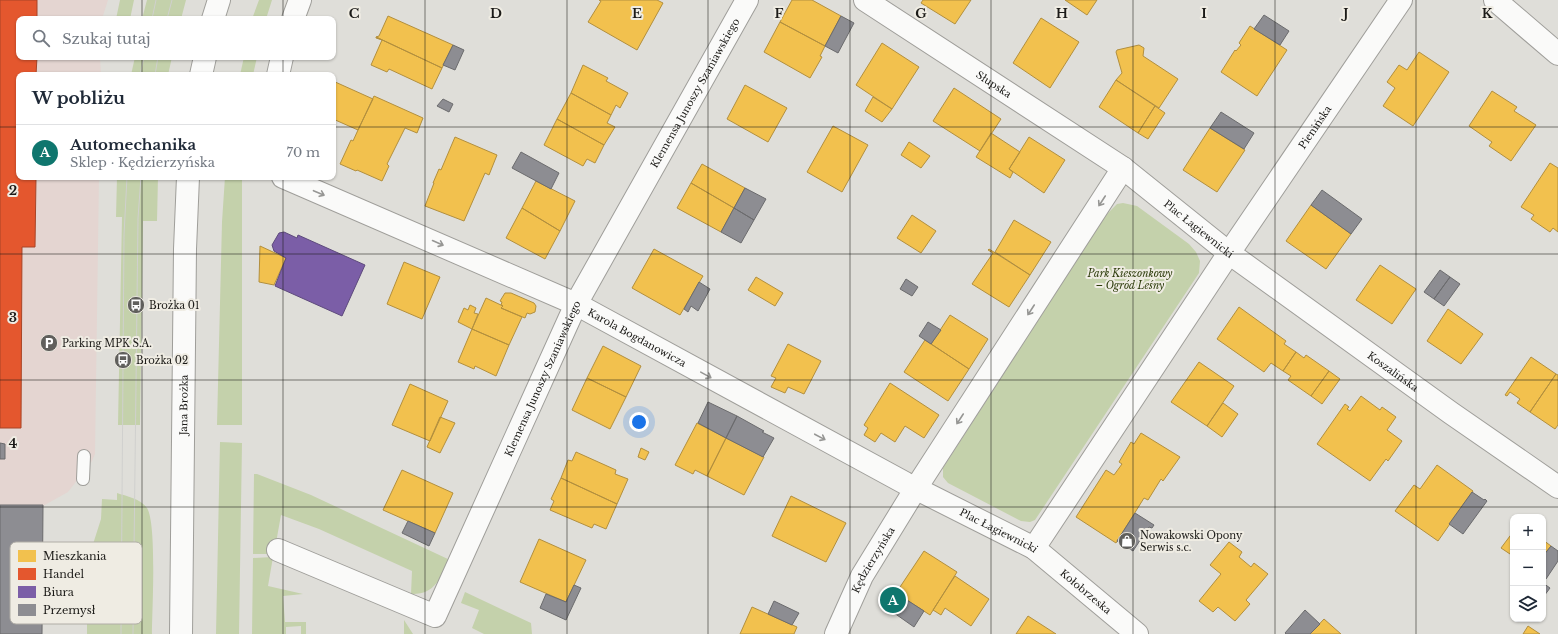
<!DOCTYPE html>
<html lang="pl">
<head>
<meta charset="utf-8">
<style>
  body { margin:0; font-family:"Libre Baskerville",serif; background:#f6f6f7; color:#1f2937 }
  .controls { position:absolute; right:12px; bottom:12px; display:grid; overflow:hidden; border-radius:8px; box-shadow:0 1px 3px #0004 }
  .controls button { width:36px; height:36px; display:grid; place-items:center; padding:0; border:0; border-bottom:1px solid #e0e1e3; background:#fff; color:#1f2937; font:20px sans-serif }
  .you { position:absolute; left:639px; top:422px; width:14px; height:14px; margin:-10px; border:3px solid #fff; border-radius:50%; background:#1a73e8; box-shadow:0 0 0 6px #1a73e833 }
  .badge { display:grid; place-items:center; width:26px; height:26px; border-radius:50%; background:#0f766e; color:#fff; font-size:13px; font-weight:700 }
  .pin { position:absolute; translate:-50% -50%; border:2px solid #fff; box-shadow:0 1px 4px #0006 }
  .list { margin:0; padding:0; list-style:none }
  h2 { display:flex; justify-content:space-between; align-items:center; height:52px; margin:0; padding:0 16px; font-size:17px }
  h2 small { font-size:13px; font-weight:400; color:#747a83 }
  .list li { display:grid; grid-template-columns:26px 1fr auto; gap:12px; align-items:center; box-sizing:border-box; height:56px; padding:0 16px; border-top:1px solid #e0e1e3 }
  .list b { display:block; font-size:15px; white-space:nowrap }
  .list p { margin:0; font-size:13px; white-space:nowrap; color:#747a83 }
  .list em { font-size:13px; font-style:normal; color:#747a83 }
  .icon { flex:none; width:22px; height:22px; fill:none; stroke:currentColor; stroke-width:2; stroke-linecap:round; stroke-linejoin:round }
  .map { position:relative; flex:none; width:1558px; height:634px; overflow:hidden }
  .search { position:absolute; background:#fff; box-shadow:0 1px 3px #0004; left:16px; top:16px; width:320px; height:44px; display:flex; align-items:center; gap:10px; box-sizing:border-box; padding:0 14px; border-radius:8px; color:#747a83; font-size:15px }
  .panel { position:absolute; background:#fff; box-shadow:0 1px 3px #0004; left:16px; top:72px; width:320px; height:108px; border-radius:8px }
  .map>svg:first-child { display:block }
  .industrial { fill:#e4d5d1 }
  .green { fill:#c4d1ab }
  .homes { fill:#f2c14e; stroke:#b28f3e }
  .shops { fill:#e4572e; stroke:#a84527 }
  .offices { fill:#7b5ea7; stroke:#5e4a7c }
  .industry { fill:#8d8d92; stroke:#6b6b6d }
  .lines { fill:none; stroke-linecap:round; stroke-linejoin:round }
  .service-casing { stroke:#9f9e9a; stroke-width:14 }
  .minor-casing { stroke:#9f9e9a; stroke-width:24 }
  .secondary-casing { stroke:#9f9e9a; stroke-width:24 }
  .service { stroke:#fafaf9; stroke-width:12 }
  .minor { stroke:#fafaf9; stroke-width:22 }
  .secondary { stroke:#fafaf9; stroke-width:22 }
  .tram { stroke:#d0d0ce; stroke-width:1 }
  .oneway { stroke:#969694 }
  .grid { fill:none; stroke:#1c1b18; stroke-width:1; stroke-opacity:0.55 }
  .labels { text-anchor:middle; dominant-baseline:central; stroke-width:4; stroke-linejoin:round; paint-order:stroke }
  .street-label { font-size:10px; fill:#1c1b18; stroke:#efece3 }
  .park-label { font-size:10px; font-style:italic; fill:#2f3e0d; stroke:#efece3 }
  .poi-label { font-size:10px; fill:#1c1b18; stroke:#efece3; text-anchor:start }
  .key { fill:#efece3; stroke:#b0ada6; stroke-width:1 }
  .key-label { font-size:11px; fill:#1c1b18 }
  .grid-label { font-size:13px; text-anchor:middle; font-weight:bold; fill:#1c1b18; stroke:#efece3; stroke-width:4; stroke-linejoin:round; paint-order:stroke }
</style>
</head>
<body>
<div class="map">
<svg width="1558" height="634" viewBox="0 0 1558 634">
  <rect width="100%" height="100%" fill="#dfded9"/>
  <path class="industrial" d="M0,0H108L102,19H19V57H100L101,75H19V177H99L95,454L92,461L68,492L43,506L42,634H0Z"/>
  <path class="green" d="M120,0H134L130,19H116Z
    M147,0H186L181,19H142Z
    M259,0H272L266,19H252Z
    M135,57H172L168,75H131Z
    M244,57H257L253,75H240Z
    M117,177H158L157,221H143L140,425H118L122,217H116Z
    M225,177H242V425H217L222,222Z
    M1123,203L1137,206L1189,244L1196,252L1200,261L1199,273L1035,520L1030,522L1021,521L948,483L943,477V468L1106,215L1117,204Z
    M220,442L242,443L239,634H216Z
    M254,474H257L311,495L450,560C441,578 434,595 411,594L412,571L319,529L281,515L274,554H253Z
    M117,493C126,496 141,499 147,508C157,524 152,611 152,634H87V563L101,519L102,499L117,500Z
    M273,557L268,586L303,594L283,596L285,622H306V634H301V626L286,627V634H252L253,558Z
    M465,592L531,623L532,634H484L472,628L479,610L461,603Z
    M404,620L413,634H404Z"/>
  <path class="homes" d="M599,0H657L663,3L637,50L588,22L601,1Z
    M792,0H812L841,16L825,46L780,22Z
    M923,0H971L955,24L921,3Z
    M1065,0H1097L1087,15Z
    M388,16L453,45L442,68L376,37L379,36Z
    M1041,18L1079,42L1050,88L1013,63Z
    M780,22L825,46L820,56L822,57L810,78L764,52Z
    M1250,26L1287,50L1257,96L1221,72L1235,50L1236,51L1241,45L1239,43Z
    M376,37L442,68L432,89L389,69L387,72L371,65L382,40L376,38Z
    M882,43L919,67L892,109L856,85Z
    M1139,45L1144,48L1143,56L1178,79L1159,108L1116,80L1122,73L1116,52L1117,50Z
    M1419,52L1449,72L1413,126L1383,106L1395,88L1387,82L1399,65L1407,70Z
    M583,65L608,78L606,81L628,93L620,108L616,105L611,115L571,93Z
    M1116,80L1155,106L1138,133L1099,107Z
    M333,81L373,99L358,130L333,119Z
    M745,85L787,108L768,142L727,119Z
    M954,88L1001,119L980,151L933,121Z
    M1492,91L1517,107L1514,111L1536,125L1511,161L1489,146L1492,142L1469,126Z
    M571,93L611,115L607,123L615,127L604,145L557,119Z
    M374,96L423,118L417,133L405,128L387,164L389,166L382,181L357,170L356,171L340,164L351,140L353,141L358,130Z
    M873,97L892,109L882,122L865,111Z
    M1155,106L1165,113L1148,139L1138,133Z
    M557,119L604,145L595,163L587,159L583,166L544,145Z
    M833,126L868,145L842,192L807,172Z
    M1210,128L1245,150L1217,192L1183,170Z
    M991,133L1020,152L1009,169L1013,172L1010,178L976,157Z
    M455,137L497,155L489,175L485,173L464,221L425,206L434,183H433L439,169L441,170Z
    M1029,137L1065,160L1044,193L1009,169Z
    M909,142L930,156L921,168L901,155Z
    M1550,163L1558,168V232L1553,228L1550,232L1531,219L1534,215L1521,207Z
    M702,164L745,188L734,208L691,183Z
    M536,181L575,201L560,231L522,208Z
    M691,183L734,208L721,232L677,208Z
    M1311,205L1351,234L1326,269L1286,241Z
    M522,208L560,231L545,259L506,238Z
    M912,215L936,231L921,253L897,238Z
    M1014,220L1051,242L1030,275L995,252Z
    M260,246L286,258L274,285L259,282Z
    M654,249L703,276L680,315L632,288Z
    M989,249L1030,275L1009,307L972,284L993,253L988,250Z
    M404,262L440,277L422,319L387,304Z
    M1380,265L1416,289L1392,324L1356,300Z
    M756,277L783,293L775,306L748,290Z
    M505,293H511L534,303L536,306L535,312L530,314L527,313L525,318L501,308L503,306L501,305L502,302L500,301Z
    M486,298L503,306L501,308L522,317L509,345L472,329Z
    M470,305L476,308L474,313L478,314L472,329L458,322L464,308L468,310Z
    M1239,307L1286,341L1284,344L1296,352L1283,371L1271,363L1264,372L1217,339Z
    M1448,309L1483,334L1461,364L1427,341Z
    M950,315L988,339L969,369L931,344Z
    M472,329L509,345L496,376L475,366L474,369L458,362Z
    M925,340L969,369L948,401L904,372Z
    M788,344L821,361L804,394L788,387L785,393L771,387L776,378L771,376Z
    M603,346L641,366L626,397L587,378Z
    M1296,352L1304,358L1306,355L1329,371L1311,396L1288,380L1291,376L1283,371Z
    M1531,357L1556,374L1530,412L1517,403L1520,399L1510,392L1507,396L1505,395Z
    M1199,362L1234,386L1207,426L1171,402Z
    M1329,371L1340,379L1322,404L1311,396Z
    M1556,374L1558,375V425L1555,429L1530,412Z
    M587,378L626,397L610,429L572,410Z
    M890,383L939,415L924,438L905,426L895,442L881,433L875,442L864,435L868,428L864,425Z
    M410,384L448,401L430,441L392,425Z
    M1361,396L1380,410L1382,407L1396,417L1387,430L1402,441L1388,461L1386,459L1370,481L1317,444L1345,404L1349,407L1347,409L1350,411Z
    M1223,403L1238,414L1222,437L1207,426Z
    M440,417L455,423L440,453L427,447Z
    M697,423L726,438L707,476L695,470L693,474L675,465Z
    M1141,433L1180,457L1163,481L1161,479L1148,500L1144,498L1116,543L1076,517L1106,470L1114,475L1122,464L1119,462L1131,442L1134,444Z
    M726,438L764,457L744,495L707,476Z
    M641,448L649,452L645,460L638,457Z
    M576,452L616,470L615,474L628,479L617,504L561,478L568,460L572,461Z
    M1437,465L1473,491L1438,541L1395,511L1414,485L1420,489Z
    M402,470L453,493L435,533L383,510Z
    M561,478L617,504L606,529L594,524L592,528L550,510L554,501L551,499Z
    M791,496L846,523L826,562L772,536Z
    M1513,532V556L1501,548Z
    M539,539L586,560L566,602L520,582Z
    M1543,540L1551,546L1543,556Z
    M1229,542L1242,552L1239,557L1251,567L1254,563L1268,574L1246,600L1250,604L1235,621L1218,607L1213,612L1199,601L1221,574L1210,565Z
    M924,551L957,572L930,615L896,593Z
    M955,576L989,599L971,626L945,608L941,615L933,610Z
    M752,607L797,627L794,634H740Z
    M1028,616L1056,634H1016Z
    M1324,619L1341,634H1310Z
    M1528,626L1540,634H1523Z"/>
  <path class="shops" d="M0,0H37V19H19V57H37L36,75H19V177H36L35,247H22L21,428H0Z"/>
  <path class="offices" d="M284,232L297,238L298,235L365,265L342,316L275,286L286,258L274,251L272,245L279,233Z"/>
  <path class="industry" d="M1264,15L1289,31L1280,45L1254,29Z
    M841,16L854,23L838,53L825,46Z
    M453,45L464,50L455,70L443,65Z
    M443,99L453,104L449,112L437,106Z
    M1221,112L1254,133L1244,149L1210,128Z
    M521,152L559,173L551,189L512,168Z
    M745,188L766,199L754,220L734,208Z
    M1322,190L1362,219L1351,234L1311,205Z
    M734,208L754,220L741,243L721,232Z
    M1440,270L1450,277L1434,299L1424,292Z
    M1450,277L1460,284L1444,306L1434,299Z
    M906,279L918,287L912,296L900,289Z
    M699,282L710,289L698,311L691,306L688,312L684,309Z
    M928,322L941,330L931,344L919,336Z
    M708,402L737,416L726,438L698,423Z
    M737,416L764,431L762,432L774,438L763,457L726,438Z
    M0,443L5,444V459H0Z
    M1472,492L1484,500L1485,499L1487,501L1463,534L1449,524Z
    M0,505H43L42,634H0Z
    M1135,513L1154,525L1152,528L1149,527L1133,551L1117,541Z
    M408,521L435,533L429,546L402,533Z
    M1551,546L1558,551V561L1546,579L1543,577V556Z
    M1543,583L1550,588L1544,596H1543Z
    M574,585L581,588L566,620L540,608L546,594L566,602Z
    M896,593L924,611L914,627L887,608Z
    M774,601L799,613L792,625L768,614Z
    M1305,610L1320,624L1310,634H1286L1285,633Z"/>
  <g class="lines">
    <defs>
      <path id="service" d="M83,479L84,456"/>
      <g id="minor">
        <path id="s1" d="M865,0L1123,168L1229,253L1451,413L1558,487"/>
        <path d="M1495,0L1558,54"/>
        <path d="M293,19L300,0"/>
        <path d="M278,75L282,57"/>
        <path id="s2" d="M283,177L576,304L905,483L1034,548L1137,634"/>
        <path id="s3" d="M1034,548L1229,253L1401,0"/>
        <path id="s4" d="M278,550L435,616L576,304L747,0"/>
        <path id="s5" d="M836,634L862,576L916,488L1123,168"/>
      </g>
      <g id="secondary">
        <path d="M213,19L219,0"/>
        <path d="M201,75L205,57"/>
        <path id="s6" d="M181,634L185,249L188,177"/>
      </g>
    </defs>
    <use href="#service" class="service-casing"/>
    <use href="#minor" class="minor-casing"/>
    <use href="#secondary" class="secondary-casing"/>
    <use href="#service" class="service"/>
    <use href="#minor" class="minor"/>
    <use href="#secondary" class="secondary"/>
    <path class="tram" d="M152,19L156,0
      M167,19L172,0
      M140,75L144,57
      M155,75L158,57
      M121,634L124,235L127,177
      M133,634L138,218L141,177"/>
  </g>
  <defs><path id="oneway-shaft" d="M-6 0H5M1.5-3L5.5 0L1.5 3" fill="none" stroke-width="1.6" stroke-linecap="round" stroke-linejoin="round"/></defs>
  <g class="oneway">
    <use href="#oneway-shaft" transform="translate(319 193) rotate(23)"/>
    <use href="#oneway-shaft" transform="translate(1102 201) rotate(123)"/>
    <use href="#oneway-shaft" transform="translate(438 243) rotate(24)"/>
    <use href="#oneway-shaft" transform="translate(1031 310) rotate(123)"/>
    <use href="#oneway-shaft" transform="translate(706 375) rotate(29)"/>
    <use href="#oneway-shaft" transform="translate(960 419) rotate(123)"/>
    <use href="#oneway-shaft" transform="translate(820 437) rotate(28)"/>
  </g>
  <path class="grid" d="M142,0V19M283,0V19M425,0V634M567,0V634M708,0V634M850,0V634M991,0V634M1133,0V634M1275,0V634M1416,0V634M142,57V75M283,57V75M0,127H19M333,127H1558M142,177V634M283,177V634M0,254H1558M0,380H1558M0,507H1558"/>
  <defs>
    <symbol id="bus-disc" viewBox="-11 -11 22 22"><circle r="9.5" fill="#605f5c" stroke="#efece3"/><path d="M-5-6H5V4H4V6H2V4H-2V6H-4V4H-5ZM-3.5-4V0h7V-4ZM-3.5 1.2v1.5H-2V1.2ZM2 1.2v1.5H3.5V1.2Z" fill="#fff"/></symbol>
    <symbol id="parking-disc" viewBox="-11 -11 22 22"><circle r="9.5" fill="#605f5c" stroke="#efece3"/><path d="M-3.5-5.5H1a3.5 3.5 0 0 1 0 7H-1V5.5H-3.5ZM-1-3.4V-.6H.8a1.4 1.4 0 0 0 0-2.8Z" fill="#fff"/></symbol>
    <symbol id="shop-disc" viewBox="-11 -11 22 22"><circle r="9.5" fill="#605f5c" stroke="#efece3"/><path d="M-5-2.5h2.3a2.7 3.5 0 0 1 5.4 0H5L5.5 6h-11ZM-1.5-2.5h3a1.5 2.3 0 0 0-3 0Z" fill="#fff"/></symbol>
  </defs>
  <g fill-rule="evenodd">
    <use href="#bus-disc" x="126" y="295" width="20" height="20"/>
    <use href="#parking-disc" x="39" y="333" width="20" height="20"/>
    <use href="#bus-disc" x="113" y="350" width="20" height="20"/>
    <use href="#shop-disc" x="1117" y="531" width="20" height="20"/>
  </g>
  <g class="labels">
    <g class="street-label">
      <text stroke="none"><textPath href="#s1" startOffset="154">Słupska</textPath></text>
      <text stroke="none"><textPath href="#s4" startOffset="755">Klemensa Junoszy Szaniawskiego</textPath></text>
      <text stroke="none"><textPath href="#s3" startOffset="506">Pienińska</textPath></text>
      <text stroke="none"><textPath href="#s1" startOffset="405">Plac Łagiewnicki</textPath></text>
      <text stroke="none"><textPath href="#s2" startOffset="389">Karola Bogdanowicza</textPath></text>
      <text stroke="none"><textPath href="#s1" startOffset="646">Koszalińska</textPath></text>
      <text stroke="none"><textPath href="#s4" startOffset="431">Klemensa Junoszy Szaniawskiego</textPath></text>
      <text stroke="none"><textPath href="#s6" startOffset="229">Jana Brożka</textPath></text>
      <text stroke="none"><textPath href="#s2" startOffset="799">Plac Łagiewnicki</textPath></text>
      <text stroke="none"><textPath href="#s5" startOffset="83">Kędzierzyńska</textPath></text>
      <text stroke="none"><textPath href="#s2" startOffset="906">Kołobrzeska</textPath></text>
    </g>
    <g class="park-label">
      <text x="1130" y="273">Park Kieszonkowy<tspan x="1130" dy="12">– Ogród Leśny</tspan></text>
    </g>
    <g class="poi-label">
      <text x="149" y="305">Brożka 01</text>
      <text x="62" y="343">Parking MPK S.A.</text>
      <text x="136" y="360">Brożka 02</text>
      <text x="1140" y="535">Nowakowski Opony<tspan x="1140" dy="12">Serwis s.c.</tspan></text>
    </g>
  </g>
  <rect x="10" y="542" width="132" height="82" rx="6" class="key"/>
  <rect x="18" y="550" width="18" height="12" fill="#f2c14e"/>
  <rect x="18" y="568" width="18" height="12" fill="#e4572e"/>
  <rect x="18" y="586" width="18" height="12" fill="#7b5ea7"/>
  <rect x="18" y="604" width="18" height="12" fill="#8d8d92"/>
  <g class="key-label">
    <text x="43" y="560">Mieszkania</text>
    <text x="43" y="578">Handel</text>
    <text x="43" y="596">Biura</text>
    <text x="43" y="614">Przemysł</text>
  </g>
  <g class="grid-label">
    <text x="354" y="18">C</text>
    <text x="496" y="18">D</text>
    <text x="637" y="18">E</text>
    <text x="779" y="18">F</text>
    <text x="921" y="18">G</text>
    <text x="1062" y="18">H</text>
    <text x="1204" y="18">I</text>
    <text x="1346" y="18">J</text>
    <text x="1487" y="18">K</text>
    <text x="13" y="195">2</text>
    <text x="13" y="322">3</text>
    <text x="13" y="448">4</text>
  </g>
</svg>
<div class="controls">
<button>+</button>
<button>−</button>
<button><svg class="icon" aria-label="layers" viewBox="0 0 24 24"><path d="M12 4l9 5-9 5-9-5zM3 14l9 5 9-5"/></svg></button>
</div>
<div class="you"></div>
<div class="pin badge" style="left:893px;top:600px">A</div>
<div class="search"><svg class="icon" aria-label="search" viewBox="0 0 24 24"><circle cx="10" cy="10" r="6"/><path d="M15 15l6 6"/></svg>Szukaj tutaj</div>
<section class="panel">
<h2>W pobliżu<small></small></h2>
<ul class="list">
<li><span class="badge">A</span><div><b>Automechanika</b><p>Sklep · Kędzierzyńska</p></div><em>70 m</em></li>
</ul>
</section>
</div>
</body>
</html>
